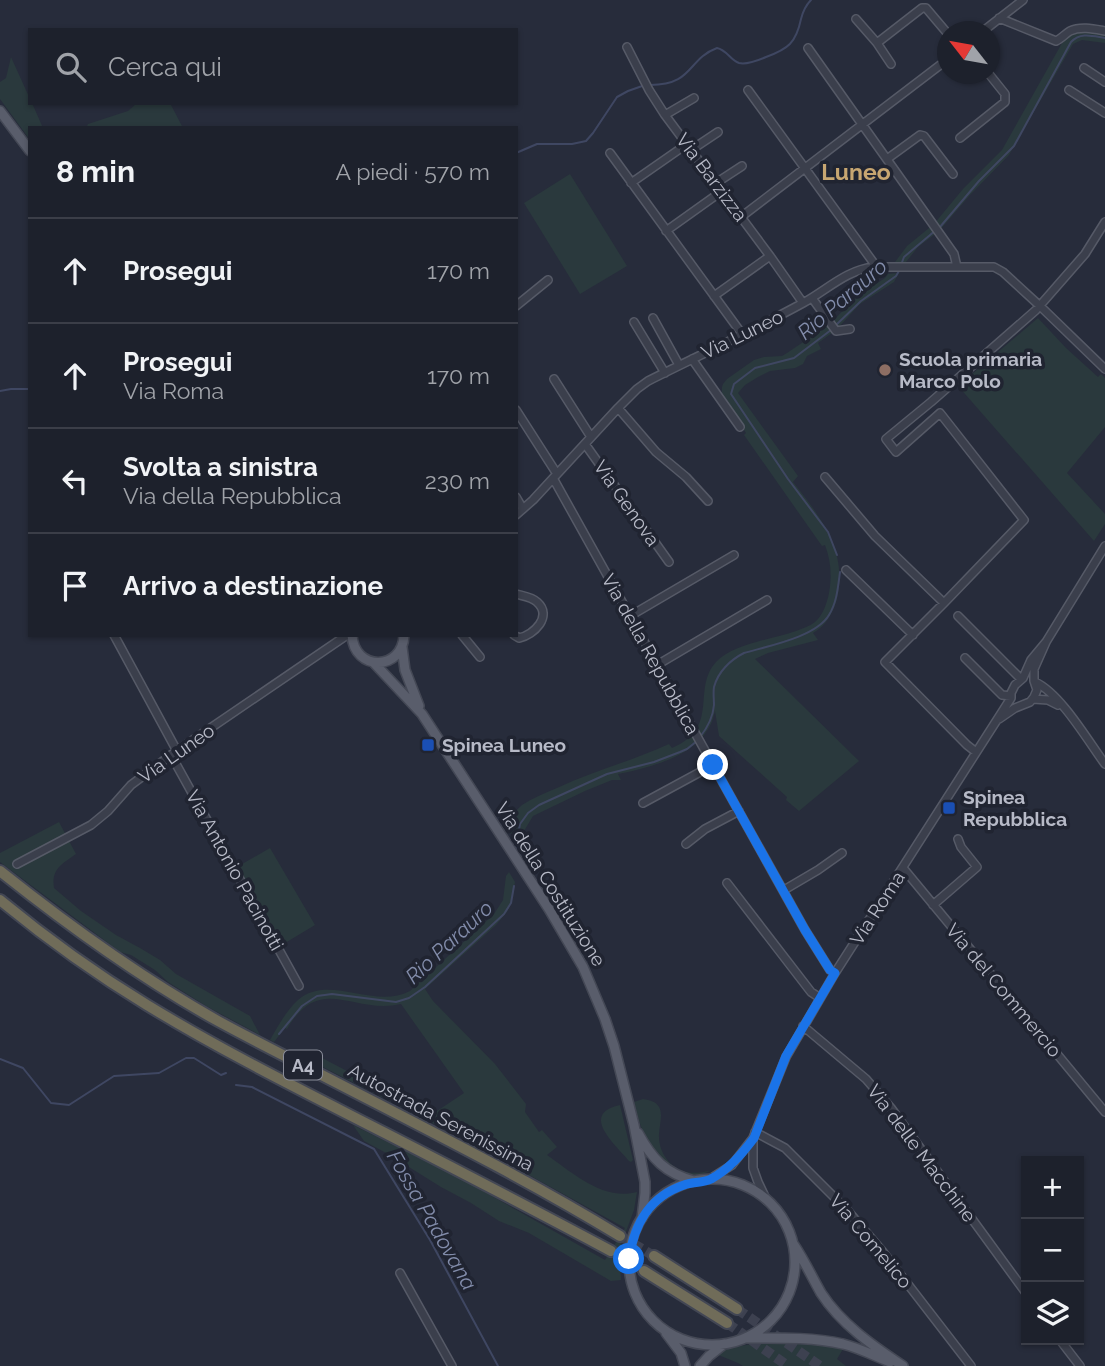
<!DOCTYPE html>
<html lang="it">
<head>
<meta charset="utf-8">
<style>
  body { margin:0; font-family:Raleway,sans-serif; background:#2a2e38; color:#f1f3f6 }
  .controls { position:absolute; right:21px; bottom:21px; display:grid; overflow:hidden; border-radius:0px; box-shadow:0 2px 5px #0004 }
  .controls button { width:63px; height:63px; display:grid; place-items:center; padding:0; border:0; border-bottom:2px solid #3b3e48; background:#1d212c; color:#f1f3f6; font:35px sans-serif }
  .compass { position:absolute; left:937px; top:21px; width:63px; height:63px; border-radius:50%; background:#1d212c; box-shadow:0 2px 5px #0004; rotate:301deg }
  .stop { position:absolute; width:21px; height:21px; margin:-16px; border:5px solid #1a73e8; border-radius:50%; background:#fff }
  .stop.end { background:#1a73e8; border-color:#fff; box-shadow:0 2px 7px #0008 }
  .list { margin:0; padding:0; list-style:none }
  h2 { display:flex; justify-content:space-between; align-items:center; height:91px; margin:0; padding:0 28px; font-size:30px }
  h2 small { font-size:23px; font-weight:400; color:#a0a3a9 }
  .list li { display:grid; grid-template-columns:46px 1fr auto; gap:21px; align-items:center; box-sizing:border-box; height:105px; padding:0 28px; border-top:2px solid #3b3e48 }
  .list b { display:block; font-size:26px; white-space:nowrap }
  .list p { margin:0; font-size:23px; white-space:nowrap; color:#a0a3a9 }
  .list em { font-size:23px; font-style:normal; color:#a0a3a9 }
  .icon { flex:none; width:38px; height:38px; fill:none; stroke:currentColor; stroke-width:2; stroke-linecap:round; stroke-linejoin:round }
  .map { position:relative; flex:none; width:1105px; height:1366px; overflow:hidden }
  .search { position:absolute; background:#1d212c; box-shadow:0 2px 5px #0004; left:28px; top:28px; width:490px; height:77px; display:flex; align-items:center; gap:18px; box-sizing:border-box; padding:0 24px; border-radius:0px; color:#a0a3a9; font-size:26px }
  .panel { position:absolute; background:#1d212c; box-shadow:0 2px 5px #0004; left:28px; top:126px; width:490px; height:511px; border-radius:0px }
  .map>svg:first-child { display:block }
  .green { fill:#2a393d }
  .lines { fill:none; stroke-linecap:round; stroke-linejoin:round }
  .stream { stroke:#3f4762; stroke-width:2 }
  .highway-tunnel { stroke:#3d4150; stroke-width:10; stroke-dasharray:10 5; stroke-linecap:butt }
  .minor-casing { stroke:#565a67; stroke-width:10 }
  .major-casing { stroke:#444855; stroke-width:12 }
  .highway-casing { stroke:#434754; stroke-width:14 }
  .minor { stroke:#3b3f4c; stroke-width:7 }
  .major { stroke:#595d6b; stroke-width:9 }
  .highway { stroke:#706c59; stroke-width:10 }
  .route { stroke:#1a73e8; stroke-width:9 }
  .education-dot { fill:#8d6e63; stroke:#202431; stroke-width:2.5 }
  .transit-dot { fill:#1a4fb4; stroke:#202431; stroke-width:2.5 }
  .labels { text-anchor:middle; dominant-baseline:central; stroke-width:7; stroke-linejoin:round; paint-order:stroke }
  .shield { fill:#202431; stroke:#8a8d9a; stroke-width:2 }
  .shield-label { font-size:18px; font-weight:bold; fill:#b7bac7 }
  .street-label { font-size:19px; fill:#b7bac7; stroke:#202431 }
  .poi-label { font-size:19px; font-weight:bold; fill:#b7bac7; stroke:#202431; text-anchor:start }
  .water-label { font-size:21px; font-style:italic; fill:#828caa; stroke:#202431 }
  .quarter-label { font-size:23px; font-weight:bold; fill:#c7a671; stroke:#202431 }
</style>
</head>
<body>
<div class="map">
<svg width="1105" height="1366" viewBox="0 0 1105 1366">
  <rect width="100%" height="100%" fill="#272c3b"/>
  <path class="green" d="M1082,31L1105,34V43L1082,40L1073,44L1009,155L970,195L939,231L918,247L906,262H895L907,246L934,224L963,189L1002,150L1062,43L1071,34Z
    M11,57L30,99V103H32L43,128H30V140L0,99V82L6,78Z
    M137,103H170L183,128H86L88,124L128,111Z
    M570,174L627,266L580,294L524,203Z
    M899,273L894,282L860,304L836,330L818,343L821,349L807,356L803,364L795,368L770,371L758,377L745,385L738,393L798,476L793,482C821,518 848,550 837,599C833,613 826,626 813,633L818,640L768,653L755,659L859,761L799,811L786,800L787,797L719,736L715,711C713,719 711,726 706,732C691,757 645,769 618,774L621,780H612L585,791L533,816L521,836L519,845L506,827C510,818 515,811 522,805C533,798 545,793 557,788C593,771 632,761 669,744L672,748C721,727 691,690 716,662C733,644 773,639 796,631C803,628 810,626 815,622C823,615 827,603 829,593C832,576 831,561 825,545L822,546L744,435L746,433L722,396V387L723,384L727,379L754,360L764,357L782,356L787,353L830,324L855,298L885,278L888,274Z
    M1038,318L1066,348L1098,377L1101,374L1105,378V427L1067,473L1105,514V524L1094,541L958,386Z
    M59,822L76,854C62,864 51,869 54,888L81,911L116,935L140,948L160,960L176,974L250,1016L260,1035L206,1006L168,982L155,970L131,955L120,952L0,862V853Z
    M270,848L315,925L280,946L237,867Z
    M509,872L515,882L511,902L507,912L496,925L425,989L433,1001L495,1064L526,1104L525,1112L539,1132L542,1130L557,1147L547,1155C573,1173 603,1201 637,1192L634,1210L621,1245L620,1263L621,1280L611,1281L529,1233L499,1221L471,1203L441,1187L388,1154L364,1141L353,1125L460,1178L605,1260L625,1228L462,1138L317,1064L305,1049L431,1115L464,1093L401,1004C353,1015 320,972 287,1029L285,1028L274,1042L270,1040C278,1026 286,1011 298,1000C329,973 373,1010 410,991L494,914L503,900L506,876Z
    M643,1099C668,1102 660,1119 659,1134C658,1152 670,1169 687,1172C695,1174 702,1172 710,1171C705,1173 699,1175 694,1175C684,1176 676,1170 668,1165C647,1149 640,1127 634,1102Z
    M620,1105L633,1160L631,1162L629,1161C615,1144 579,1114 620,1105Z
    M769,1341L826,1344L843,1349L837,1359L846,1366H743L738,1363L716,1354L729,1348Z"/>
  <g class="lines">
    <path class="stream" d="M650,85C694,85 687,59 717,48C727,50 730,60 739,63C747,65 759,60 766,57C788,49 796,43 801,19C803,11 805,6 811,0
      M516,153L537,144H572L586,141L593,133L617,97L628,91L645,85
      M940,227L979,181L1014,146L1071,42C1081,32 1092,36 1105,38
      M901,265L904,257L936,230
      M835,326L861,301L896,276L899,271
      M831,330L794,358L755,368L734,384L731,394L788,479L828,532L837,555
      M0,391L11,389H30
      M700,737C708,727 713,717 714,705C714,699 713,693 714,687C718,672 730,660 744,653C768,646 816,637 829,615C837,602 838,587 840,572
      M515,850L520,824L528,813L539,805L607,774L654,762L680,752L687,749L697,741
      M279,1034L302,1006L317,996L332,994L396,1002L409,998L425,987L504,914L511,903L514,886
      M0,1059L23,1068L51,1103L69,1105L114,1076L159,1073L186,1058H194L221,1075L226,1073
      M236,1085L252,1087L374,1149L430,1240L498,1366"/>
    <path class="highway-tunnel" d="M620,1236L654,1256
      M611,1251L644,1271
      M737,1309L820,1366
      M727,1323L788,1366"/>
    <defs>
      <path id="minor" d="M999,18L1056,41C1061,39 1065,34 1070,31C1081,26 1094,29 1105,31
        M856,19L877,43L922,8H926L948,34
        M982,32L1023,0
        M877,43L891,64
        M627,47L649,90L665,115L770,256L803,303
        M808,48L954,254L957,267
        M1084,68L1105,82
        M748,90L873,262L874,267
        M1069,90L1105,113
        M665,115L694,98
        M960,138L1005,102V94L989,74
        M691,150L718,132
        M610,153L742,334
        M887,159L920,135L924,136L953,174
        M631,183L687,144
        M716,183L742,166
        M741,217L948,59
        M666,231L722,191
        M714,296L770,256
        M812,298L836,331L850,329
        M516,306L548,280
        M653,318L679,365
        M634,322L665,373
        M692,359L740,427
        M554,379L591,437
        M618,408L656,452L686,477L708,501
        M516,410L557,474
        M585,444L669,562
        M825,477L875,536L944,603
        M553,478L805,930L830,970L835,973
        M516,497L523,509
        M516,515L533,500L618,408L637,389L648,381C700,355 752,331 803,303C827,290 846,270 874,267H994L1003,272L1040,306L1105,369
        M846,570L913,635
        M630,616L734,555
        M958,616L1021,679
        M114,635L177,751
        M462,635L480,657
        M514,635L519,638C534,635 553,616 537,602C532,597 523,596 516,594
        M965,658L1002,695L1011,696
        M657,665L767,600
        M1035,682C1061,694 1088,741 1105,764
        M1033,699L1048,700L1058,705
        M999,719L1015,708L1030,702L1034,697L1037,690L1034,681V669L1046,642L1105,546
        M976,752L967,745L885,662L944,603L1024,520L940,413L896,452L886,439L931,402L1036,310L1085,254L1105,222
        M171,755L299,986
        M643,803L713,765
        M686,844L705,829L739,811
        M17,864L91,825L108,811L131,785L171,755L347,635
        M903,868L1105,1112
        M727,883L811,992L820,998
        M784,890L818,870L842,853
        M933,905L977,867L961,847L958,839
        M803,1026L866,1079L891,1108L1026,1293
        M755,1132L785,1148L848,1211L883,1252L971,1366
        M710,1179L732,1165L753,1138
        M767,1201L758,1182L753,1168V1138L786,1057L835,973L1011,698V693L1015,685L1023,678L1031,660L1046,642
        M400,1273L452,1366
        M1060,1340L1080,1366"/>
      <path id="major" d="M0,111L30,151
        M352,635C354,672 403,671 404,635
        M402,647L405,670L419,706
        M374,663L422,714L549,909L583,967L605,1019L614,1046L634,1125L645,1182V1193L642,1218
        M638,1133C652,1159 665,1173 694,1181
        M629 1262a83 83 0 1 1 166 0a83 83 0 1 1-166 0Z
        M794,1245C804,1260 812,1277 821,1293C841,1324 873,1346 903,1366
        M666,1333L681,1353L685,1366
        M747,1338C779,1338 811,1337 843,1344C859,1348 875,1356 890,1362
        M700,1366L709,1356L724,1344"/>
      <path id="highway" d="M0,871C69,926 141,978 218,1021C249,1038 281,1054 312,1070C416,1124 520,1175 620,1236
        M0,900C46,938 96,974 147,1005C224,1052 305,1092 385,1133C461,1172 536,1211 611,1251
        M654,1256L737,1309
        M644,1271L727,1323"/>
    </defs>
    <use href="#minor" class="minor-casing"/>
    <use href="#major" class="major-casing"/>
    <use href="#highway" class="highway-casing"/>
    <use href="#minor" class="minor"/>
    <use href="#major" class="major"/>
    <use href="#highway" class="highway"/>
  </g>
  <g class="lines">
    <path class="route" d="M629,1259C634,1224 649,1197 684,1185C692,1182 703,1183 711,1179C729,1169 741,1155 754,1138L786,1056L835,973L830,970L805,930L713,765"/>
  </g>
  <circle class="education-dot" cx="885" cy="370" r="7"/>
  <g class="transit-dot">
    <rect x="421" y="738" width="14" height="14" rx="3.5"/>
    <rect x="942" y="801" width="14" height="14" rx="3.5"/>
  </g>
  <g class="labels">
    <rect class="shield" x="284" y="1050.5" width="38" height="29" rx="5"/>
    <g class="shield-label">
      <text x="303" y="1065">A4</text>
    </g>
    <g class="street-label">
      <text transform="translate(712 177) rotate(53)">Via Barzizza</text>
      <text transform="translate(742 334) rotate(-26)">Via Luneo</text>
      <text transform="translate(627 503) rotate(55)">Via Genova</text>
      <text transform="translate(651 654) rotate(61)">Via della Repubblica</text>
      <text transform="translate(176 753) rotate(-35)">Via Luneo</text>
      <text transform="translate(235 870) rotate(61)">Via Antonio Pacinotti</text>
      <text transform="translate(551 884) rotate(58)">Via della Costituzione</text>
      <text transform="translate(877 908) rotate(-57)">Via Roma</text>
      <text transform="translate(1004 990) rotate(50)">Via del Commercio</text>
      <text transform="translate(441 1117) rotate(28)">Autostrada Serenissima</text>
      <text transform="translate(922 1153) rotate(53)">Via delle Macchine</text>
      <text transform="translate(871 1241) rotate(50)">Via Comelico</text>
    </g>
    <g class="poi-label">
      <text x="899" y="359">Scuola primaria<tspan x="899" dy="22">Marco Polo</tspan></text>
      <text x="442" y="745">Spinea Luneo</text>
      <text x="963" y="797">Spinea<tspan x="963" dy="22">Repubblica</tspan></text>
    </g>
    <g class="water-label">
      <text transform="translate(842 299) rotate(-41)">Rio Parauro</text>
      <text transform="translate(449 942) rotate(-43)">Rio Parauro</text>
      <text transform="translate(432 1220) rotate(60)">Fossa Padovana</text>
    </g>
    <g class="quarter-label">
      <text x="856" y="171">Luneo</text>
    </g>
  </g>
</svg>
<div class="controls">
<button>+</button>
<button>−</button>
<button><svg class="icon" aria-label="layers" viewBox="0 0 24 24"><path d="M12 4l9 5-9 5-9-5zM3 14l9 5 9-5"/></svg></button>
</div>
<svg class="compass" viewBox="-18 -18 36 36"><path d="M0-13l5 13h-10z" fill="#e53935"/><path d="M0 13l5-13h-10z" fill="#a0a3a9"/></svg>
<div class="stop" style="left:629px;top:1259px"></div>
<div class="stop end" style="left:713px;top:765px"></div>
<div class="search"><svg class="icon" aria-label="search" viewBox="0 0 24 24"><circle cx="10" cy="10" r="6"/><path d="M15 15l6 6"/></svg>Cerca qui</div>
<section class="panel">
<h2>8 min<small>A piedi · 570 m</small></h2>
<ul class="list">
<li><svg class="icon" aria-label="ahead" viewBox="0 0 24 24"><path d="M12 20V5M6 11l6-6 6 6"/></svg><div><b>Prosegui</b></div><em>170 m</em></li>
<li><svg class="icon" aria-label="ahead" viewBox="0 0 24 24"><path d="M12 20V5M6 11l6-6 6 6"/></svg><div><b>Prosegui</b><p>Via Roma</p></div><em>170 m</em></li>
<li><svg class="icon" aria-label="left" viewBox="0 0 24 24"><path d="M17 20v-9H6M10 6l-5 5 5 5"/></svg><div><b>Svolta a sinistra</b><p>Via della Repubblica</p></div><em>230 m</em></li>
<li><svg class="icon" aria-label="arrive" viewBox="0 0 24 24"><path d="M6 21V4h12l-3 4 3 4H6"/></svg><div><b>Arrivo a destinazione</b></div></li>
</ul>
</section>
</div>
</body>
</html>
